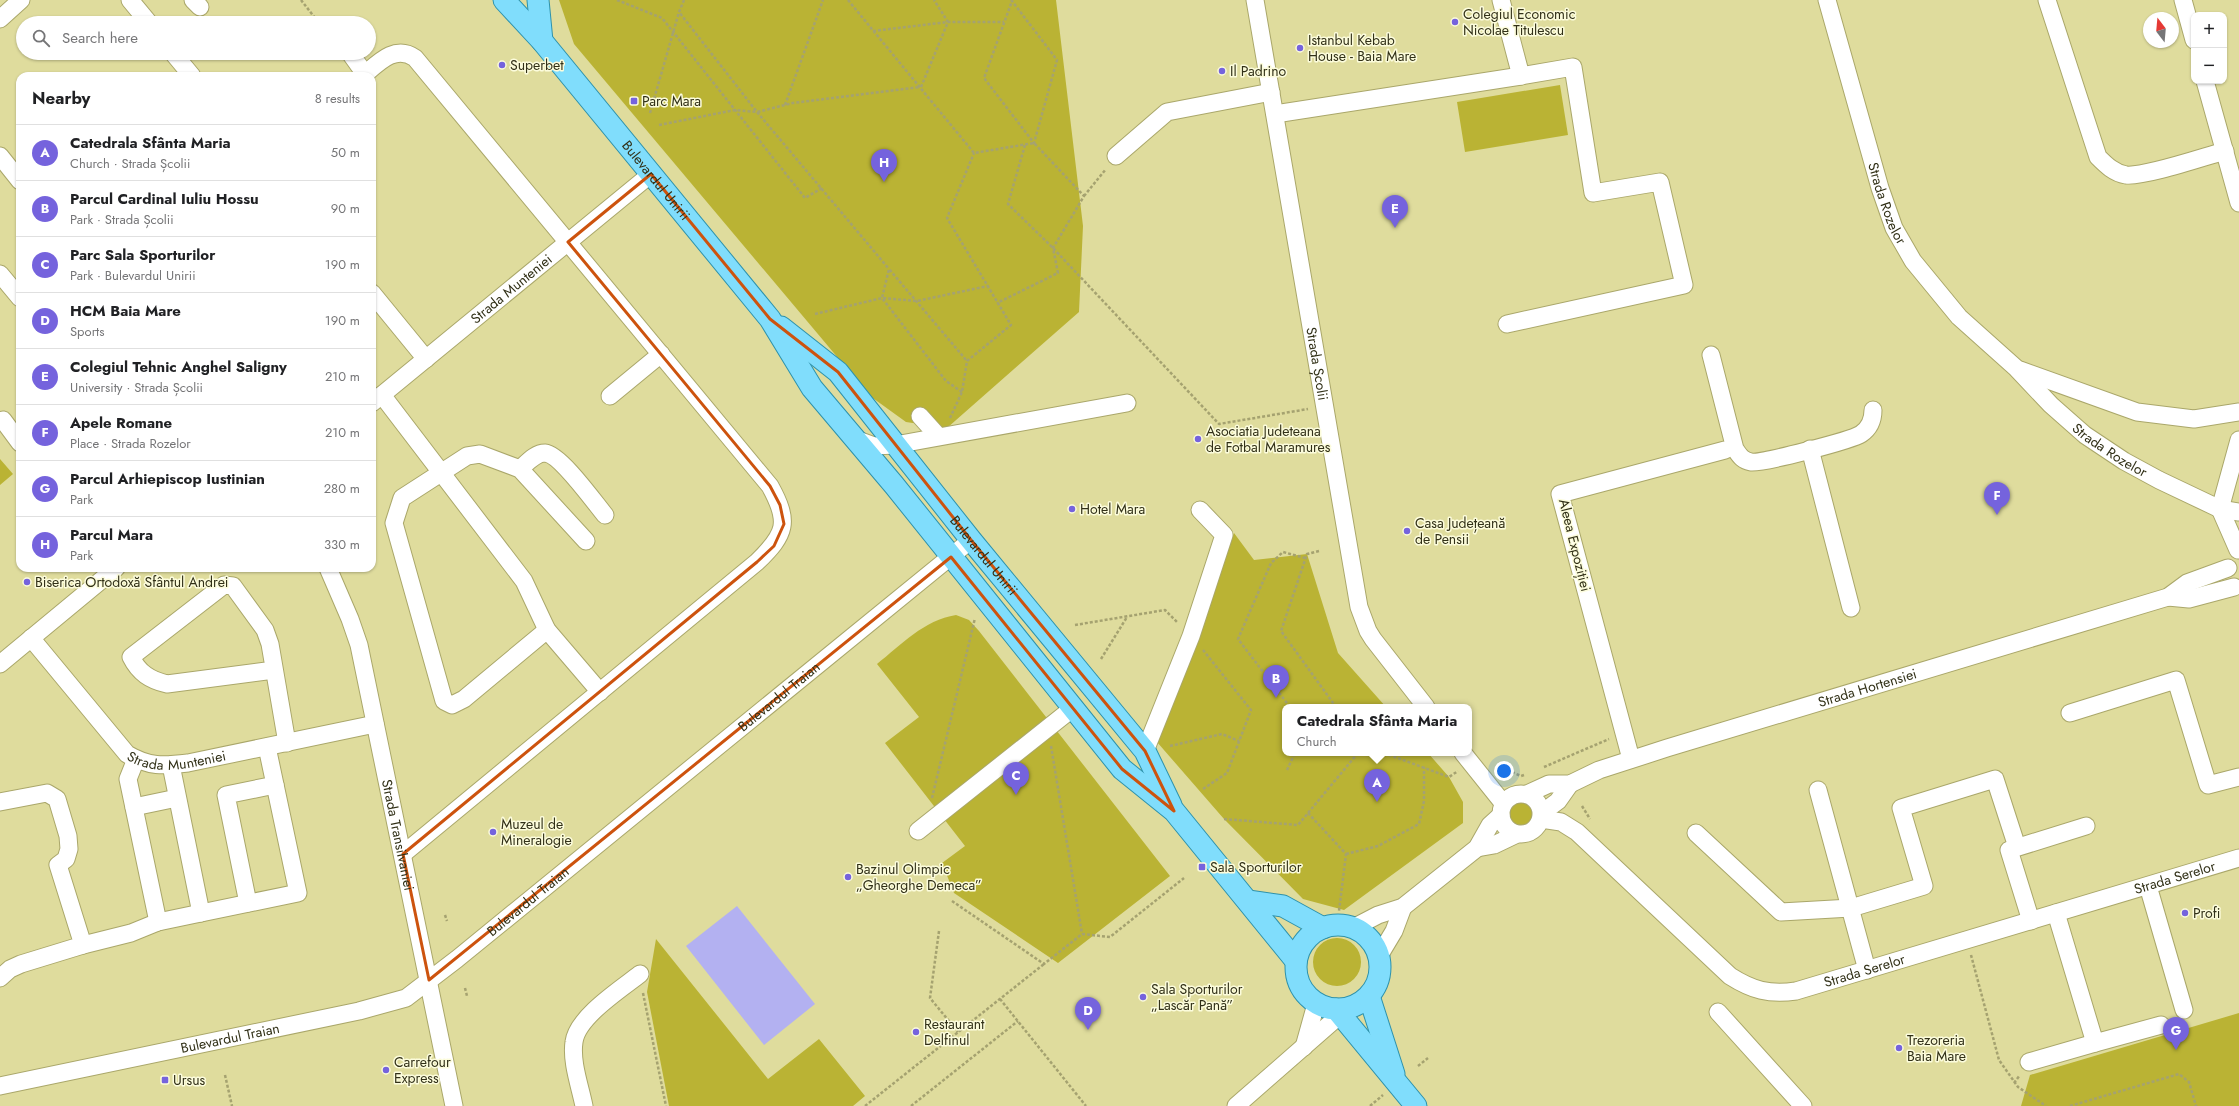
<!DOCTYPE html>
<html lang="en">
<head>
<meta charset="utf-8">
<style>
  body { margin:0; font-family:Jost,sans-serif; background:#f6f6f6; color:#202124 }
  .controls { position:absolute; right:12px; top:12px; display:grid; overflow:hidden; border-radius:8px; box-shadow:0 1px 3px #0004 }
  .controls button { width:36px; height:36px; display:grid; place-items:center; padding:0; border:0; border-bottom:1px solid #e0e0e0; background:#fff; color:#202124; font:20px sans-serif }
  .compass { position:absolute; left:2143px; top:12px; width:36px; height:36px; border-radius:50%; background:#fff; box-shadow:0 1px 3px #0004; rotate:344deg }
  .you { position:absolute; left:1504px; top:771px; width:14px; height:14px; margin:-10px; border:3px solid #fff; border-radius:50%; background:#1a73e8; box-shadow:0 0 0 6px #1a73e833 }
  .badge { display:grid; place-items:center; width:26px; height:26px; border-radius:50%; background:#7563dd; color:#fff; font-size:13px; font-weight:700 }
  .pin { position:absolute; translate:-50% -33px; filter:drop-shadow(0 1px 2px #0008) }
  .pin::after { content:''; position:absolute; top:21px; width:14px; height:12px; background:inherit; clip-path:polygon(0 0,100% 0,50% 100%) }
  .popup { position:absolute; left:1282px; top:704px; width:190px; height:52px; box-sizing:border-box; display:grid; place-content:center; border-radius:8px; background:#fff; filter:drop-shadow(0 1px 3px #0005); font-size:13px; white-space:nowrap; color:#757577 }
  .popup b { font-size:15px; color:#202124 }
  .popup::after { content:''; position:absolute; left:50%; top:100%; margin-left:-8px; border:8px solid transparent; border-top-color:#fff }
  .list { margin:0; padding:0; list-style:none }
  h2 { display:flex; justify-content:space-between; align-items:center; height:52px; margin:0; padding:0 16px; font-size:17px }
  h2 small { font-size:13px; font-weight:400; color:#757577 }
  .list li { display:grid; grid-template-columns:26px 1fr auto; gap:12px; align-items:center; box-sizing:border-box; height:56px; padding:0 16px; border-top:1px solid #e0e0e0 }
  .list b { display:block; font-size:15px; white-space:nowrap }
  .list p { margin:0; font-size:13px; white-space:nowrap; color:#757577 }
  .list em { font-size:13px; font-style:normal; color:#757577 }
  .icon { flex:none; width:22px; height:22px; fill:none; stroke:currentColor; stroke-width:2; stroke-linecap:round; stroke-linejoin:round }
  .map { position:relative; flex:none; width:2239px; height:1106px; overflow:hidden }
  .search { position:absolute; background:#fff; box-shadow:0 1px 3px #0004; left:16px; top:16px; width:360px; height:44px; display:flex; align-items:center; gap:10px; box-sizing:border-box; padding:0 14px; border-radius:22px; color:#757577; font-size:15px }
  .panel { position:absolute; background:#fff; box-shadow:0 1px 3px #0004; left:16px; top:72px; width:360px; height:500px; border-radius:12px }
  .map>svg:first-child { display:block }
  .green { fill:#bab334 }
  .water { fill:#b3b1f1 }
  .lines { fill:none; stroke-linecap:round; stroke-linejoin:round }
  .minor-casing { stroke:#aaa76a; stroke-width:19 }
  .major-casing { stroke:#2e92ab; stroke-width:23 }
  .path { stroke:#a5a270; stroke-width:2.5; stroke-dasharray:3 2; stroke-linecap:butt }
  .minor { stroke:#fff; stroke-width:17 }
  .major { stroke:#80ddfc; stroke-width:21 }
  .marked { fill:none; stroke:#cd530e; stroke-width:3; stroke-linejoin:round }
  .poi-dot { fill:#7563dd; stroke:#fcfcdc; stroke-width:1.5 }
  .labels { text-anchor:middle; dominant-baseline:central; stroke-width:3; stroke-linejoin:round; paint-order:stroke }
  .poi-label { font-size:14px; fill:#313017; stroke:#fcfcdc; text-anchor:start }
  .street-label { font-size:14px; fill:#313017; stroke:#fcfcdc }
</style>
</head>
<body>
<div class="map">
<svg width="2239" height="1106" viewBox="0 0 2239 1106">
  <rect width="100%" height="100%" fill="#dfdc9d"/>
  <path class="green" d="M559,0H1056L1083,226L1079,312L947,428L906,422L870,396L574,44Z
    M1560,85L1568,135L1465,152L1457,102Z
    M0,459L13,474L0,485Z
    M1234,533L1254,560L1307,554L1338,653L1386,707H1285V753H1428L1449,777L1463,802V823L1344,910L1303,899L1224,819L1157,742Z
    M956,615L969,620L979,631L1170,876L1058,963L954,893L942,863L965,846L885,743L919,717L877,664C901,645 924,620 956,615Z
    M1509 813a12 12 0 1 1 24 0a12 12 0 1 1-24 0Z
    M1313 962a24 24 0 1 1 48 0a24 24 0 1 1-48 0Z
    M656,939L768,1079L819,1039L865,1096L853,1106H669L647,992Z
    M2239,1013V1106H2021L2030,1075Z"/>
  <path class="water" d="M737,906L815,1004L764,1045L686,946Z"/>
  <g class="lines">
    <defs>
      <g id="minor">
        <path d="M130,0L149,23"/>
        <path d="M193,0L200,7"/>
        <path id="s1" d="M1255,0L1359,607L1368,631L1373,639L1426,707"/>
        <path d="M1501,0L1521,76L1573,67L1593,193L1660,182L1684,285L1507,324"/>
        <path id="s2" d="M1827,0L1880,188L1894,228L1913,261L1959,317L2016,368L2051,405L2085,435L2124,461L2159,480L2220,509L2239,512"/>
        <path d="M2047,0L2098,157C2106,165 2114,173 2126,175C2145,177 2203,157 2225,151"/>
        <path d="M2183,0L2194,40"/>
        <path d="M0,19L21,0"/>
        <path d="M173,53L192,76"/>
        <path d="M350,53L365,74"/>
        <path d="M363,76C378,63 395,44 415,58L770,486C790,522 786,534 757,562L403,854"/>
        <path d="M2205,81L2239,203"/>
        <path d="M1275,114L1521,76"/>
        <path d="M0,156L20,181"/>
        <path d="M1116,156L1167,112L1271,92"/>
        <path d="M0,274L20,298"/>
        <path d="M372,293L426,359"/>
        <path d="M1711,355L1735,449C1740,456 1742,460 1751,462C1761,464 1852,440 1861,434C1870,428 1873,419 1873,410"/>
        <path d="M2020,370L2137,412L2194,419L2239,412"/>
        <path d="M382,395L524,581L547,630L600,692"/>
        <path d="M610,396L661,354"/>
        <path id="s3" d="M372,403L651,174"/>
        <path d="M920,416L938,436"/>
        <path d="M3,420L20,443"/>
        <path d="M855,439L874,446L895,445L1127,403"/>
        <path d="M1810,449L1851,608"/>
        <path d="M520,469C527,463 535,453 545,453C560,454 595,503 605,515"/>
        <path d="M2238,550L2220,509L2239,440"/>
        <path id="s4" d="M328,568L350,619L359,645L454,1106"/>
        <path d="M2168,597L2189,599L2234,587"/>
        <path d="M547,630L464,699L452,705L444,701L394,523L402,498L467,456L480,454L520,469L586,541"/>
        <path id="s5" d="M31,638L127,754C149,767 163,766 188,763L375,724"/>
        <path d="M0,664L116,568"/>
        <path d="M274,670L167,684C150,680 139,673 131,657L224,585L233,586L265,630L270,644L287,743"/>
        <path d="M2070,713L2176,680L2208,785L2239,777"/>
        <path d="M1145,751L1191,636L1224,535L1200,510"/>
        <path d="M1463,753L1503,803"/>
        <path d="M136,759L128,779L158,922"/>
        <path d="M1631,759L1560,494L1725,450"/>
        <path d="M1818,790L1867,970"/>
        <circle cx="1521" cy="814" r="20"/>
        <path id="s6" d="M1527,794L1549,784H1570L1599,770L1667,748L2168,597L2187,583L2228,568"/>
        <path d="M0,802L47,793L57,799L68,836L69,849L66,859L58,865L83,945L21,964L10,969L0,978"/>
        <path d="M134,807L177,798"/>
        <path d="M1542,813L1558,801L1570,784"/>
        <path id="s7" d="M1541,819L1561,822L1577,832L1730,976C1752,990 1769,995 1796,991L2239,858"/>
        <path d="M918,831L1073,708"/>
        <path d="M1696,833L1781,912L1851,908L1924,886L1901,808L1995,779L2017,847"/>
        <path d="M1477,848L1494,845L1517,834"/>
        <path d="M2148,886L2184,1010"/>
        <path d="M248,903L226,795L275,785"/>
        <path d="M201,913L298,893L267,747"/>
        <path d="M2056,913L2095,1043L2161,1025"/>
        <path d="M2031,921L2009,850L2086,826"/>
        <path d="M1353,928L1378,915L1403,907L1477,848L1490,825L1501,815"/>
        <path d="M83,945L131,933L158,922L201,913L171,765"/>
        <path d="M1379,956L1394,931L1403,907"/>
        <path d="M1718,1012L1803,1106"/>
        <path d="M1304,1047L1316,1004"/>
        <path d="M2029,1062L2095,1043"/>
        <path id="s8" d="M0,1086L359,1011L406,998L457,959L971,540"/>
        <path d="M584,1106C580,1086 571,1062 574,1042C577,1017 621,989 640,974"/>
        <path d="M1236,1106L1348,1008"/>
      </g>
      <g id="major">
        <path id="s9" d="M504,0L542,41L770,319L812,388L894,485L1122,769L1174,811L1296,961"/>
        <path d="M538,0L542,41"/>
        <path id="s10" d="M781,327L838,372L971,540L1145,751L1171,805"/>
        <path d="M1248,901L1283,906L1323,928"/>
        <circle cx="1338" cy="967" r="42"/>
        <path d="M1369,996L1394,1074"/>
        <path d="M1336,1009L1416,1106"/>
      </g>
    </defs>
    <use href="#minor" class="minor-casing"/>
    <use href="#major" class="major-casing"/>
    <path class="path" d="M301,0L319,23
      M617,0L662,18L805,198L822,188
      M684,0L679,12L757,112L889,269
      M848,0L974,153L1034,143L1084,196L1053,248L1058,273L997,303
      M1011,0L1012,1L1057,60L1034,143L984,78L1012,1V0
      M873,31L948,22H1004
      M921,87L948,22L934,0
      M785,105L823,0
      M650,113L679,12
      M659,125L735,110L757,112L793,103L920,87
      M1025,145L1008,204L1053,248L1219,424L1308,409
      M1084,196L1106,169
      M815,314L882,298L917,301L988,286
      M962,392L946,381L882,298L889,269L967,361
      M950,418L962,392L967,361L1011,325L947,218L974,153
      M1319,551L1307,554L1281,631L1336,707
      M1075,625L1165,610L1178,623
      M1203,650L1251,710L1227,773L1203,789
      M1101,659L1127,617
      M1290,707L1238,639L1271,563L1283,552L1305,558
      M1051,746L1082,934
      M1170,746L1222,734L1239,741
      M1384,753L1449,777L1458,771
      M1544,767L1609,739
      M1287,770L1295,753
      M1512,772L1521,776L1524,775
      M932,798L975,618
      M1582,806L1590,819
      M1308,813L1346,854L1339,911
      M1224,819L1298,825L1358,753
      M1346,854L1378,846L1419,824L1424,801V767
      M952,901L1044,964L1082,934L1110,937L1184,878
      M445,915L447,921
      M939,931L930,998L958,1032
      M1971,955L1999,1060L2018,1087L2046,1106
      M465,988L467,996
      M643,993L666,1106
      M1000,999L1086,1106
      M1418,1066L1428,1058
      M225,1075L232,1106
      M2014,1083L2020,1075
      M865,1106L1044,964
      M911,1106L1018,1021
      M1370,1106L1383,1095
      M2070,1106L2179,1074L2189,1082L2196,1106"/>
    <use href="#minor" class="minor"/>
    <use href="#major" class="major"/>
  </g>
  <path class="marked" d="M651,174L770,319L838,372L971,540L1145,751L1174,811L1122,769L951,557L429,980L403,854L757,562L774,546L784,524L780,505L770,486L568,242Z"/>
  <g class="poi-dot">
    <circle cx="1455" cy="22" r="4"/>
    <circle cx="1300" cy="48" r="4"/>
    <circle cx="502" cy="65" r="4"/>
    <circle cx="1222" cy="71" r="4"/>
    <rect x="630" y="97" width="8" height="8" rx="2"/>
    <circle cx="1198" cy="439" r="4"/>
    <circle cx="1072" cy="509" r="4"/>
    <circle cx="1407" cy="531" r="4"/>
    <circle cx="27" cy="582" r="4"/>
    <circle cx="493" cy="832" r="4"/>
    <rect x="1198" y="863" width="8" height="8" rx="2"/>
    <circle cx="848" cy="877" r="4"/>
    <circle cx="2185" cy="913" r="4"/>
    <circle cx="1143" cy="997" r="4"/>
    <circle cx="916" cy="1032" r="4"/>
    <circle cx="1899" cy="1048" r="4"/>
    <circle cx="386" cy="1070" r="4"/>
    <rect x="161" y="1076" width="8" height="8" rx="2"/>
  </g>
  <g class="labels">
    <g class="poi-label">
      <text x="1463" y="14">Colegiul Economic<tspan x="1463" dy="16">Nicolae Titulescu</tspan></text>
      <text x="1308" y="40">Istanbul Kebab<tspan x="1308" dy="16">House - Baia Mare</tspan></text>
      <text x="510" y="65">Superbet</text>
      <text x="1230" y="71">Il Padrino</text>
      <text x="642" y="101">Parc Mara</text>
      <text x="1206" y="431">Asociatia Judeteana<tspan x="1206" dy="16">de Fotbal Maramures</tspan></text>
      <text x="1080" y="509">Hotel Mara</text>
      <text x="1415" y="523">Casa Județeană<tspan x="1415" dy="16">de Pensii</tspan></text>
      <text x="35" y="582">Biserica Ortodoxă Sfântul Andrei</text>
      <text x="501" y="824">Muzeul de<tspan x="501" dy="16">Mineralogie</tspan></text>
      <text x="1210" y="867">Sala Sporturilor</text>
      <text x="856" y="869">Bazinul Olimpic<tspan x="856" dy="16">„Gheorghe Demeca”</tspan></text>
      <text x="2193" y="913">Profi</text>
      <text x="1151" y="989">Sala Sporturilor<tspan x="1151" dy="16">„Lascăr Pană”</tspan></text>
      <text x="924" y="1024">Restaurant<tspan x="924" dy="16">Delfinul</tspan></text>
      <text x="1907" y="1040">Trezoreria<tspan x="1907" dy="16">Baia Mare</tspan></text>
      <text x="394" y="1062">Carrefour<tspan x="394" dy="16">Express</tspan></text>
      <text x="173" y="1080">Ursus</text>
    </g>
    <g class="street-label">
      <text stroke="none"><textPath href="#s9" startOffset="236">Bulevardul Unirii</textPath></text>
      <text stroke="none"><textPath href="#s2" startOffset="212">Strada Rozelor</textPath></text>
      <text stroke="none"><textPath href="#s3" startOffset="180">Strada Munteniei</textPath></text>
      <text stroke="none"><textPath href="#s1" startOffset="369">Strada Școlii</textPath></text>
      <text stroke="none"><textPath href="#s2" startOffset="550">Strada Rozelor</textPath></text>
      <text transform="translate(1575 545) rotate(76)">Aleea Expoziției</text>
      <text stroke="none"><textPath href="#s10" startOffset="307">Bulevardul Unirii</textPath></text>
      <text stroke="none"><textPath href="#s6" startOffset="358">Strada Hortensiei</textPath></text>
      <text stroke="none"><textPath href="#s8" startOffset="895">Bulevardul Traian</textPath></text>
      <text stroke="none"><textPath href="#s5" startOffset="202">Strada Munteniei</textPath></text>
      <text stroke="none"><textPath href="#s4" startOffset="277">Strada Transilvaniei</textPath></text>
      <text stroke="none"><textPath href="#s7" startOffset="714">Strada Serelor</textPath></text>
      <text stroke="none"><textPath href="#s8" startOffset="571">Bulevardul Traian</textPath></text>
      <text stroke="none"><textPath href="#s7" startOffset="390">Strada Serelor</textPath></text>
      <text stroke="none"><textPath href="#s8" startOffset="235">Bulevardul Traian</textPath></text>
    </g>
  </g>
</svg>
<div class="controls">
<button>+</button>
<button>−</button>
</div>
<svg class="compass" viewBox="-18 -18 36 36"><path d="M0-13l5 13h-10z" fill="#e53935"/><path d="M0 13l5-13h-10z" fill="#757577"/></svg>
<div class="you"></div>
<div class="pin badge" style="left:1377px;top:802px">A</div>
<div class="popup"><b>Catedrala Sfânta Maria</b>Church</div>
<div class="pin badge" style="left:1276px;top:698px">B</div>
<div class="pin badge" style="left:1016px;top:795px">C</div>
<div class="pin badge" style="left:1088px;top:1030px">D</div>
<div class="pin badge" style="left:1395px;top:228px">E</div>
<div class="pin badge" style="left:1997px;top:515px">F</div>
<div class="pin badge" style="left:2176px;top:1050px">G</div>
<div class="pin badge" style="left:884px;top:182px">H</div>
<div class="search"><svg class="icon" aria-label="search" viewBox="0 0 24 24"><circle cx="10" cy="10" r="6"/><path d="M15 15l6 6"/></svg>Search here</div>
<section class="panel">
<h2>Nearby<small>8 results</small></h2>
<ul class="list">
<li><span class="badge">A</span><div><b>Catedrala Sfânta Maria</b><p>Church · Strada Școlii</p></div><em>50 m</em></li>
<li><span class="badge">B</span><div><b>Parcul Cardinal Iuliu Hossu</b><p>Park · Strada Școlii</p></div><em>90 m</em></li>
<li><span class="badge">C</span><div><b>Parc Sala Sporturilor</b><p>Park · Bulevardul Unirii</p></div><em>190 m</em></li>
<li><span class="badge">D</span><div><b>HCM Baia Mare</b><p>Sports</p></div><em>190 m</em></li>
<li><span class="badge">E</span><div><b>Colegiul Tehnic Anghel Saligny</b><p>University · Strada Școlii</p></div><em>210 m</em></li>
<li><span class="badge">F</span><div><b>Apele Romane</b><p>Place · Strada Rozelor</p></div><em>210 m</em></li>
<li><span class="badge">G</span><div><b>Parcul Arhiepiscop Iustinian</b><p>Park</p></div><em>280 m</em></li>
<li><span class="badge">H</span><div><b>Parcul Mara</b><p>Park</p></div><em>330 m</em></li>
</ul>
</section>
</div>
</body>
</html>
